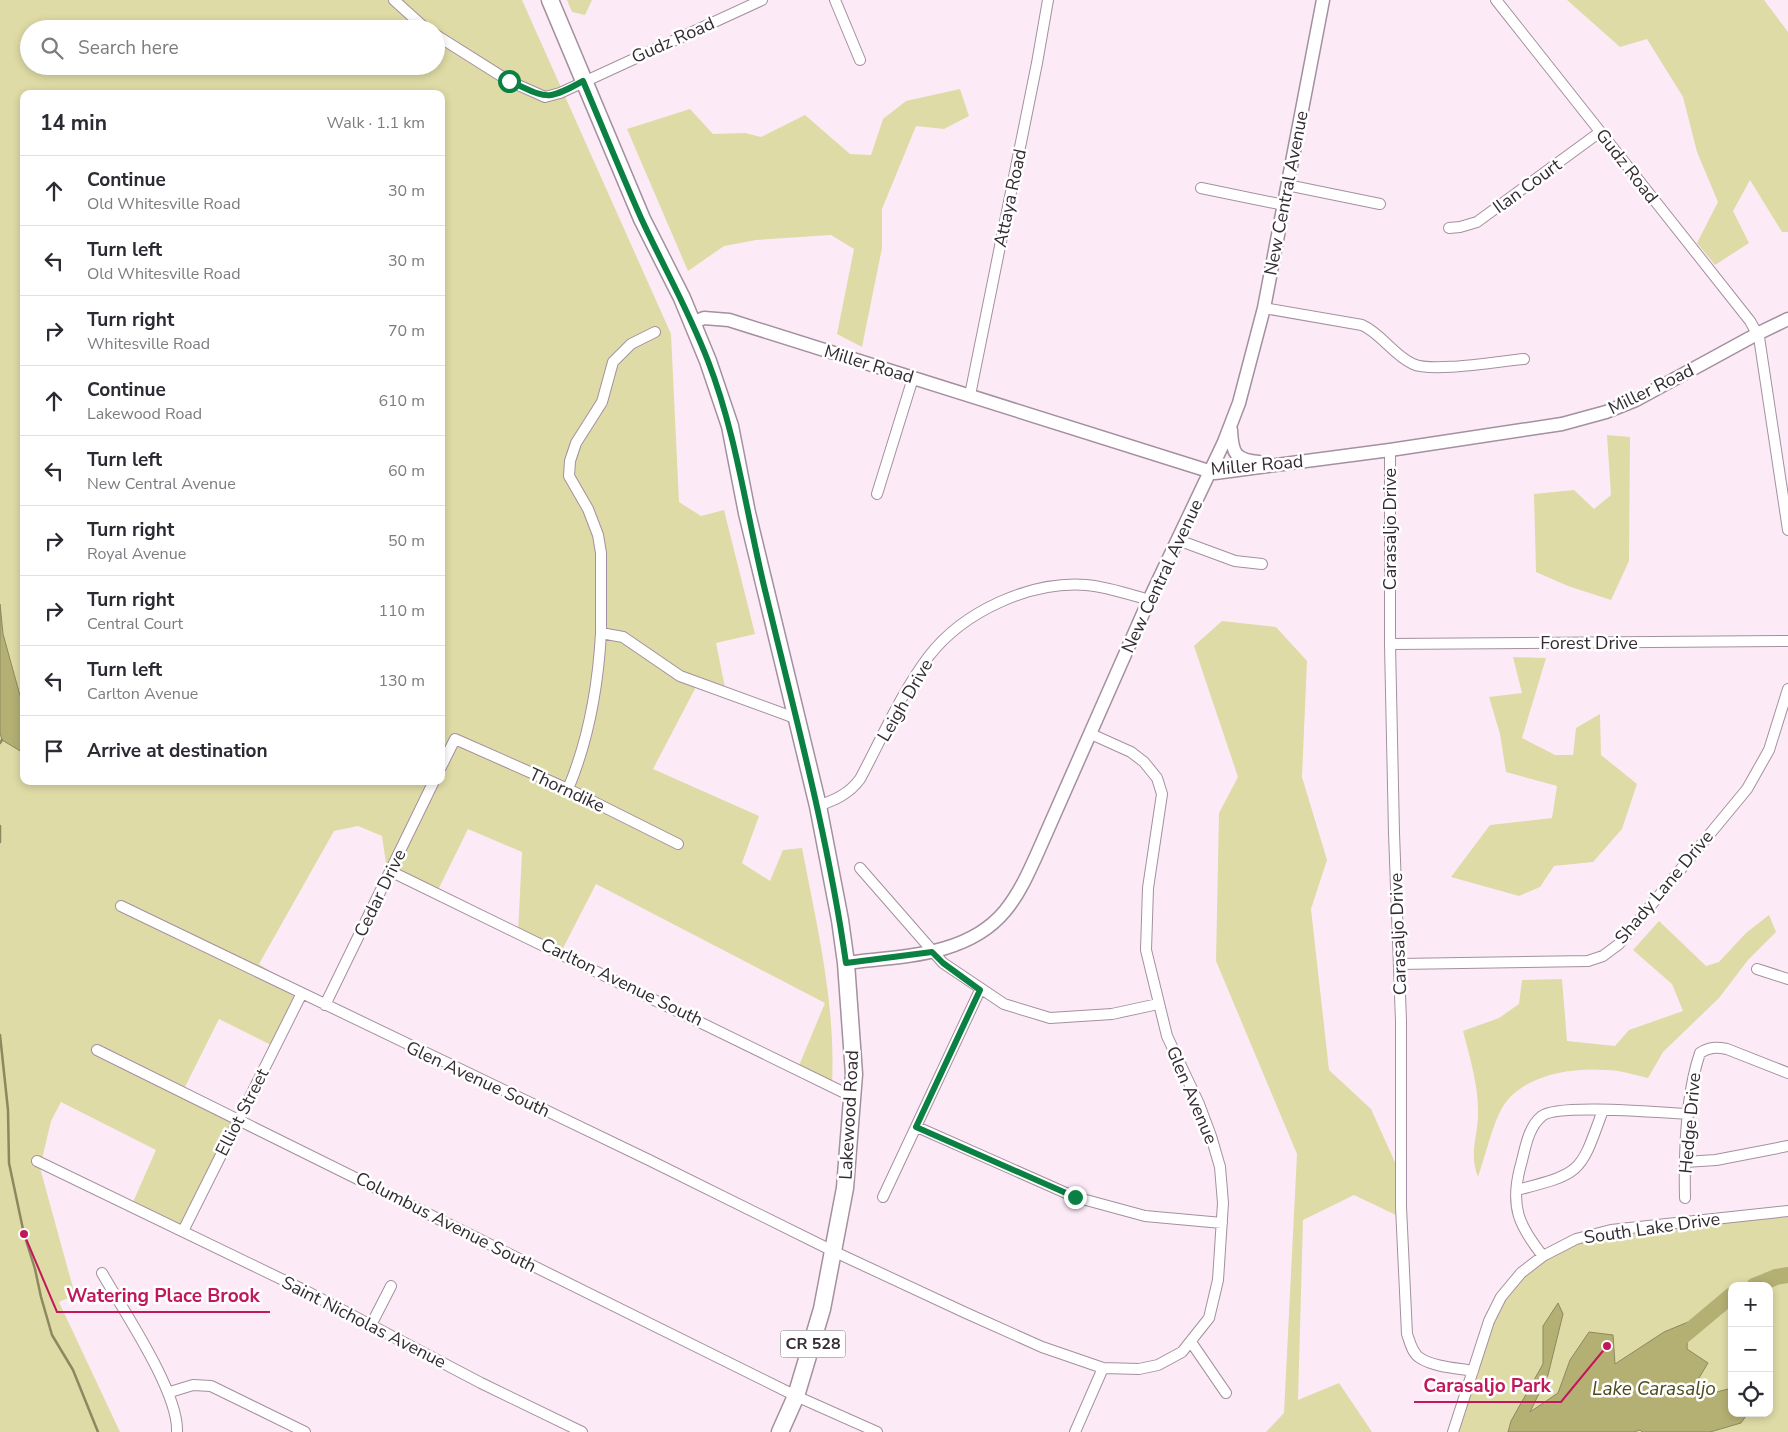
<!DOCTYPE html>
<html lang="en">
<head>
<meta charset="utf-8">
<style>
  body { margin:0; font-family:"Nunito Sans",sans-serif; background:#f7f7f7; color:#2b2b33 }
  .controls { position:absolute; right:15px; bottom:15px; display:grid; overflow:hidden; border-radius:10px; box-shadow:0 2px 8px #0003 }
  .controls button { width:45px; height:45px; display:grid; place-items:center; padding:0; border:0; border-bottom:1px solid #e1e1e2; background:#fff; color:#2b2b33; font:25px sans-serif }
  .stop { position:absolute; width:15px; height:15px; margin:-11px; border:4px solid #0b8043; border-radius:50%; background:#fff }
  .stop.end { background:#0b8043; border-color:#fff; box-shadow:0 1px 5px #0008 }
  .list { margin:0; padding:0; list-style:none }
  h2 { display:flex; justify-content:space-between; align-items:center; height:65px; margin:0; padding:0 20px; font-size:21px }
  h2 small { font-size:16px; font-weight:400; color:#7c7c81 }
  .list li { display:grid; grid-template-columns:32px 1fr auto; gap:15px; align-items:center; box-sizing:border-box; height:70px; padding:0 20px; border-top:1px solid #e1e1e2 }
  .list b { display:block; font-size:19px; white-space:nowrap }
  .list p { margin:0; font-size:16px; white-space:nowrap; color:#7c7c81 }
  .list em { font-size:16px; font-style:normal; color:#7c7c81 }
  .icon { flex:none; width:28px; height:28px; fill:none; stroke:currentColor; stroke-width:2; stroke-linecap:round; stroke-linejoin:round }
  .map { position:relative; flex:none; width:1788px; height:1432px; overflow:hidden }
  .search { position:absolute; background:#fff; box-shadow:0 2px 8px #0003; left:20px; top:20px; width:425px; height:55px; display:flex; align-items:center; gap:12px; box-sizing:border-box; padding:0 18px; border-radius:28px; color:#7c7c81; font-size:19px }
  .panel { position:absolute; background:#fff; box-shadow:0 2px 8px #0003; left:20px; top:90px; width:425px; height:695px; border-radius:10px }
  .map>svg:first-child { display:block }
  .green { fill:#dedba6; fill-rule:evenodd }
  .water { fill:#b4b074; stroke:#8e8860 }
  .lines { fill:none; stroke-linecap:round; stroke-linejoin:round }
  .stream { stroke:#8e8860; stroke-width:2.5 }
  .river { stroke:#b4b074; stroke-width:16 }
  .minor-casing { stroke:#a4909e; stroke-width:12 }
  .tertiary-casing { stroke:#a4909e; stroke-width:15 }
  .primary-casing { stroke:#a4909e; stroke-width:19 }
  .minor { stroke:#fff; stroke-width:10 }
  .tertiary { stroke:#fff; stroke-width:12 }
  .primary { stroke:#fff; stroke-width:16 }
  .route { stroke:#0b8043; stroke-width:6 }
  .labels { text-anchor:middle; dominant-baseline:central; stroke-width:5; stroke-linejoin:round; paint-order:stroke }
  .shield { fill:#fff; stroke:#716b70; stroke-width:1 }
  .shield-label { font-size:16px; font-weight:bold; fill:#342c32 }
  .street-label { font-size:18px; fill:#342c32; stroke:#fff }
  .water-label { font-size:19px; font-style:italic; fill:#4d4a1b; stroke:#fff }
  .leader { fill:none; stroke:#c2185b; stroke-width:2 }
  .callout-dot { fill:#c2185b; stroke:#fff; stroke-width:2 }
  .callout-label { font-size:19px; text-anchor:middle; font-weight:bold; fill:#c2185b; stroke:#fff; stroke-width:5; stroke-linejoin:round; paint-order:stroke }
</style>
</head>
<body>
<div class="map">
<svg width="1788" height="1432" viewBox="0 0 1788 1432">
  <rect width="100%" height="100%" fill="#fcebf7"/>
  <path class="green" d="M0,0H522L671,334L679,502L701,516L724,510L755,634L716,643L727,697L697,685L653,769L759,816L742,863L770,881L783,850L802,848C817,926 836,1004 832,1085L798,1068L825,1003L596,884L560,954L518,933L522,852L468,829L436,894L387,870L382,836L358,826L334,831L259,964L302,992L275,1047L219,1019L184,1089L238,1119L182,1237L129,1211L156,1150L61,1102L51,1121L40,1168L75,1295L59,1302L120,1432H0ZM29,29H436V66H29ZM24,94H441V781H24Z
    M567,0H592L585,15L572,12Z
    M1567,0H1764L1788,32V232H1782L1750,180L1733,211L1749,243L1715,265L1697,243L1718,202L1697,152L1683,97L1647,39L1620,47Z
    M960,89L969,116L944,129L916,126L882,209V248L862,347L837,334L854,249L831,235L756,240L724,246L688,271L627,129L690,109L713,134L745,133L761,137L805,115L850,154L871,155L883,119L906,101Z
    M1607,435L1630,437L1629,561L1611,600L1568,586L1536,572L1534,494L1574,490L1594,509L1611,495Z
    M1222,621L1276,627L1307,661L1302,777L1327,860L1311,909L1329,1070L1371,1109L1398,1169V1216L1354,1195L1303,1220L1298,1400L1339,1383L1372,1432H1266L1284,1413L1297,1154L1216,961L1219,813L1238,777L1194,646Z
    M1513,657L1546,658L1522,738L1555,755H1573L1576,728L1600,714L1601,755L1637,784L1622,829L1593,862L1554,866L1540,887L1519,896L1451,877L1490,825L1552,818L1557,786L1506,772L1500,734L1489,697L1522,693Z
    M1769,915L1776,932L1748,960L1719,998L1663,1052L1648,1078C1635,1075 1620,1070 1606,1070C1572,1067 1521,1075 1502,1108C1492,1126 1485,1157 1478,1177C1469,1153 1477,1140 1478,1116C1479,1087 1470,1058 1463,1031L1499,1018L1519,1004L1522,980L1562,979L1567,1041L1615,1046L1629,1030L1683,1011L1672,984L1633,950L1659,921L1706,966L1719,962L1746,933Z
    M1788,1211V1432H1453L1489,1321L1521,1273L1576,1239ZM1732,1286H1769V1413H1732Z"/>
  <path class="water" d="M0,604L3,634L24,710V749L22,752L2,740L0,733Z
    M1558,1303L1563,1314L1548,1375L1530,1412L1558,1393L1570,1360L1589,1332L1613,1335L1615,1364L1664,1332L1688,1322L1687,1349L1708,1363L1696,1383L1709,1394L1732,1388V1413H1748L1741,1423L1710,1432H1642L1640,1430L1634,1432H1508L1511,1421L1543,1364V1326Z"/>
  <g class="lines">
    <path class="stream" d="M0,743L2,740
      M0,826V842
      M0,1035L8,1110L9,1163L24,1234L35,1269L41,1297L52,1335L73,1370L98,1432"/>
    <path class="river" d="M1754,1286L1776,1277L1788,1275
      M1670,1347L1732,1295"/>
    <defs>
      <path id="minor" d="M394,0L426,29
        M835,0L860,60
        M1496,0L1750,321L1759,337L1788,530
        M436,35L509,81L545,97L560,93L762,0
        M1287,185L1380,204
        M1201,188L1284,205
        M1449,228L1460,227L1477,222L1600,132
        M1264,308L1362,325C1382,334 1393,355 1413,364C1432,373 1500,361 1524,359
        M655,332L631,344L613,362L602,402L576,443L570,461L569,476L588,509L598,535L601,553V633L623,637L680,676L795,718
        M970,395L1037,63L1048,0
        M1390,450V644L1394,833L1401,1021V1207L1407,1334C1410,1342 1412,1353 1420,1358C1434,1367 1457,1368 1473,1371
        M877,494L913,378
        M1178,540L1235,561L1262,564
        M1390,644L1788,641
        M441,767L455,739L568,789L678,844
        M568,789C589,739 598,687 601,633
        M818,806C835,800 849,794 860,779C882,738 901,693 929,656C964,611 1030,581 1086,585C1108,587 1128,594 1149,600
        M860,868L943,963L1004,1004L1050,1018L1112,1014L1158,1004
        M390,871L853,1097
        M121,906L649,1160L835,1252L966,1313L1042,1347L1103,1368L1139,1369L1158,1365L1182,1352L1209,1318L1218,1280L1223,1203L1220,1167L1211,1136L1199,1104L1167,1036L1146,950L1148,888L1162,794L1157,778L1144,762L1131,752L1091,734
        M1399,964L1588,961L1603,956L1619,944L1747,789L1769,750L1788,689
        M1757,969L1788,979
        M325,1005L434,781
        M97,1050L796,1396L877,1432
        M917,1127L1075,1197L1145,1216L1222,1223
        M37,1161L306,1291L481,1383L582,1432
        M1685,1162L1716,1160L1788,1146
        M1517,1190C1583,1173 1580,1173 1603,1110
        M883,1197L980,990
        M1685,1198C1684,1154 1686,1094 1700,1053C1709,1047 1716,1047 1727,1049L1788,1073
        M183,1231L302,993
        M1543,1256C1519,1226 1510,1207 1520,1168C1525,1151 1527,1128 1542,1116C1557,1103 1665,1113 1689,1114
        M102,1273C123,1310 179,1392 177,1432
        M371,1325L391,1286
        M1191,1342L1226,1393
        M170,1392L193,1385L211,1386L305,1432
        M1075,1432L1103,1368
        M1453,1432L1489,1321L1501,1297L1521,1273L1543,1256L1576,1239L1611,1230L1788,1211"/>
      <path id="tertiary" d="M692,323L704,318L729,320L1215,473L1390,450L1562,424L1606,412L1636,400L1757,334L1788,319
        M1231,430C1232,453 1235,460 1259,462
        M846,963C900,956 967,957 1005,911C1019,894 1028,874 1037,854L1149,600L1224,442L1239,403L1264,308L1323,0"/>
      <path id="primary" d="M550,0L642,219L682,298L708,361L730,426L747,513L818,806L840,920L846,963L854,1074L845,1188L822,1309L796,1396L780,1432"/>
    </defs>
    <use href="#minor" class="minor-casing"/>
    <use href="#tertiary" class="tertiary-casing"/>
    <use href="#primary" class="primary-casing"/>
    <use href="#minor" class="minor"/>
    <use href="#tertiary" class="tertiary"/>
    <use href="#primary" class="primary"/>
  </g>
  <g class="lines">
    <path class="route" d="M509,81C548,98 545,102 583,81C602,126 621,173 641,218C663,266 689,311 708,361C736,433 746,511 764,586C794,711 828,836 846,963L932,952L943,963L980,990L916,1127L1075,1197"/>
  </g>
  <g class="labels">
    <rect class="shield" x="780.5" y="1330.5" width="65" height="27" rx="4"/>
    <g class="shield-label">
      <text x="813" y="1344">CR 528</text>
    </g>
    <g class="street-label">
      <text transform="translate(673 40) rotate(-24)">Gudz Road</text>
      <text transform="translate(1627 166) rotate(52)">Gudz Road</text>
      <text transform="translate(1527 186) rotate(-36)">Ilan Court</text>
      <text transform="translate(1286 193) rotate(-79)">New Central Avenue</text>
      <text transform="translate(1010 198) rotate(-78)">Attaya Road</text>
      <text transform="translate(869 364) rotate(17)">Miller Road</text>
      <text transform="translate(1651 389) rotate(-26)">Miller Road</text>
      <text transform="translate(1257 465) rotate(-5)">Miller Road</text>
      <text transform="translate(1390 529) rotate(-90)">Carasaljo Drive</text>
      <text transform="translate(1162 576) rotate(-65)">New Central Avenue</text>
      <text x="1589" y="643">Forest Drive</text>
      <text transform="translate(905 700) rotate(-60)">Leigh Drive</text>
      <text transform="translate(567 790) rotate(25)">Thorndike</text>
      <text transform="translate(1664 887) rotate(-50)">Shady Lane Drive</text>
      <text transform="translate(380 893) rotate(-64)">Cedar Drive</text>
      <text transform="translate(1398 934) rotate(-92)">Carasaljo Drive</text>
      <text transform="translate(622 982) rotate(26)">Carlton Avenue South</text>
      <text transform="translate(478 1079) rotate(25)">Glen Avenue South</text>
      <text transform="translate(1192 1095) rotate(67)">Glen Avenue</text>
      <text transform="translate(242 1112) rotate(-63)">Elliot Street</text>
      <text transform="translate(849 1115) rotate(-87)">Lakewood Road</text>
      <text transform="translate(1690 1123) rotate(-85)">Hedge Drive</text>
      <text transform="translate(446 1222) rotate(27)">Columbus Avenue South</text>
      <text transform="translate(1652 1228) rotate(-8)">South Lake Drive</text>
      <text transform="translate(364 1322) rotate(27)">Saint Nicholas Avenue</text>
    </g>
    <g class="water-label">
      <text x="1654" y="1389">Lake Carasaljo</text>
    </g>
  </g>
  <path class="leader" d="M24 1234L57 1312H270M1607 1346L1561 1402H1414"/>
  <g class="callout-dot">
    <circle cx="24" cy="1234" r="5"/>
    <circle cx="1607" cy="1346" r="5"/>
  </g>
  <g class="callout-label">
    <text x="163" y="1302">Watering Place Brook</text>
    <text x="1487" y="1392">Carasaljo Park</text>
  </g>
</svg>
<div class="controls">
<button>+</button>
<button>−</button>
<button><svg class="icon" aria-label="locate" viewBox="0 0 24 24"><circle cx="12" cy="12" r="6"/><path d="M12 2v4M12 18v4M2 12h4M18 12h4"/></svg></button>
</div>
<div class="stop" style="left:509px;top:81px"></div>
<div class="stop end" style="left:1075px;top:1197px"></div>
<div class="search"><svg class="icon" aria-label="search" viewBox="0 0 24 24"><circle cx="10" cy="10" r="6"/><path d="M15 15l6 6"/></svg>Search here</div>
<section class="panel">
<h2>14 min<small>Walk · 1.1 km</small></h2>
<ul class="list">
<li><svg class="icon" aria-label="ahead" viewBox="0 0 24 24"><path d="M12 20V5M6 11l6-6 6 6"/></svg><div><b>Continue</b><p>Old Whitesville Road</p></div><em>30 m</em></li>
<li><svg class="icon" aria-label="left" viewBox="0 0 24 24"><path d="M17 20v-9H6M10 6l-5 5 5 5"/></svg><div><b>Turn left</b><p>Old Whitesville Road</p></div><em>30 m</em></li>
<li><svg class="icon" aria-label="right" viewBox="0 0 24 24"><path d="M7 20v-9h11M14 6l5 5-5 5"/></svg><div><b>Turn right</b><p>Whitesville Road</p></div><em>70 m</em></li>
<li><svg class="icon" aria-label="ahead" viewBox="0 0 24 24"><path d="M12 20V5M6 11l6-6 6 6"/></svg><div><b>Continue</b><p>Lakewood Road</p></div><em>610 m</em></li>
<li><svg class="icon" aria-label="left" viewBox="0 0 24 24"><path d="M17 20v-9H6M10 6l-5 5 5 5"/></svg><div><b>Turn left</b><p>New Central Avenue</p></div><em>60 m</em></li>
<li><svg class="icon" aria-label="right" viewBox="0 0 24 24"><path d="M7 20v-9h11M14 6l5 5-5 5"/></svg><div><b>Turn right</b><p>Royal Avenue</p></div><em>50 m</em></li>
<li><svg class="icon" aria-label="right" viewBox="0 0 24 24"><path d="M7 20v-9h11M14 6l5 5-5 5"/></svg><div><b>Turn right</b><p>Central Court</p></div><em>110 m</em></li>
<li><svg class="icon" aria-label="left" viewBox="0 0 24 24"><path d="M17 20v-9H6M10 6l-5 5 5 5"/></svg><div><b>Turn left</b><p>Carlton Avenue</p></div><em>130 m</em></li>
<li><svg class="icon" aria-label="arrive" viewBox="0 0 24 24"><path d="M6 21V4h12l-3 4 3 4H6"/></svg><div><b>Arrive at destination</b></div></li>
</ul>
</section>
</div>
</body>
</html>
